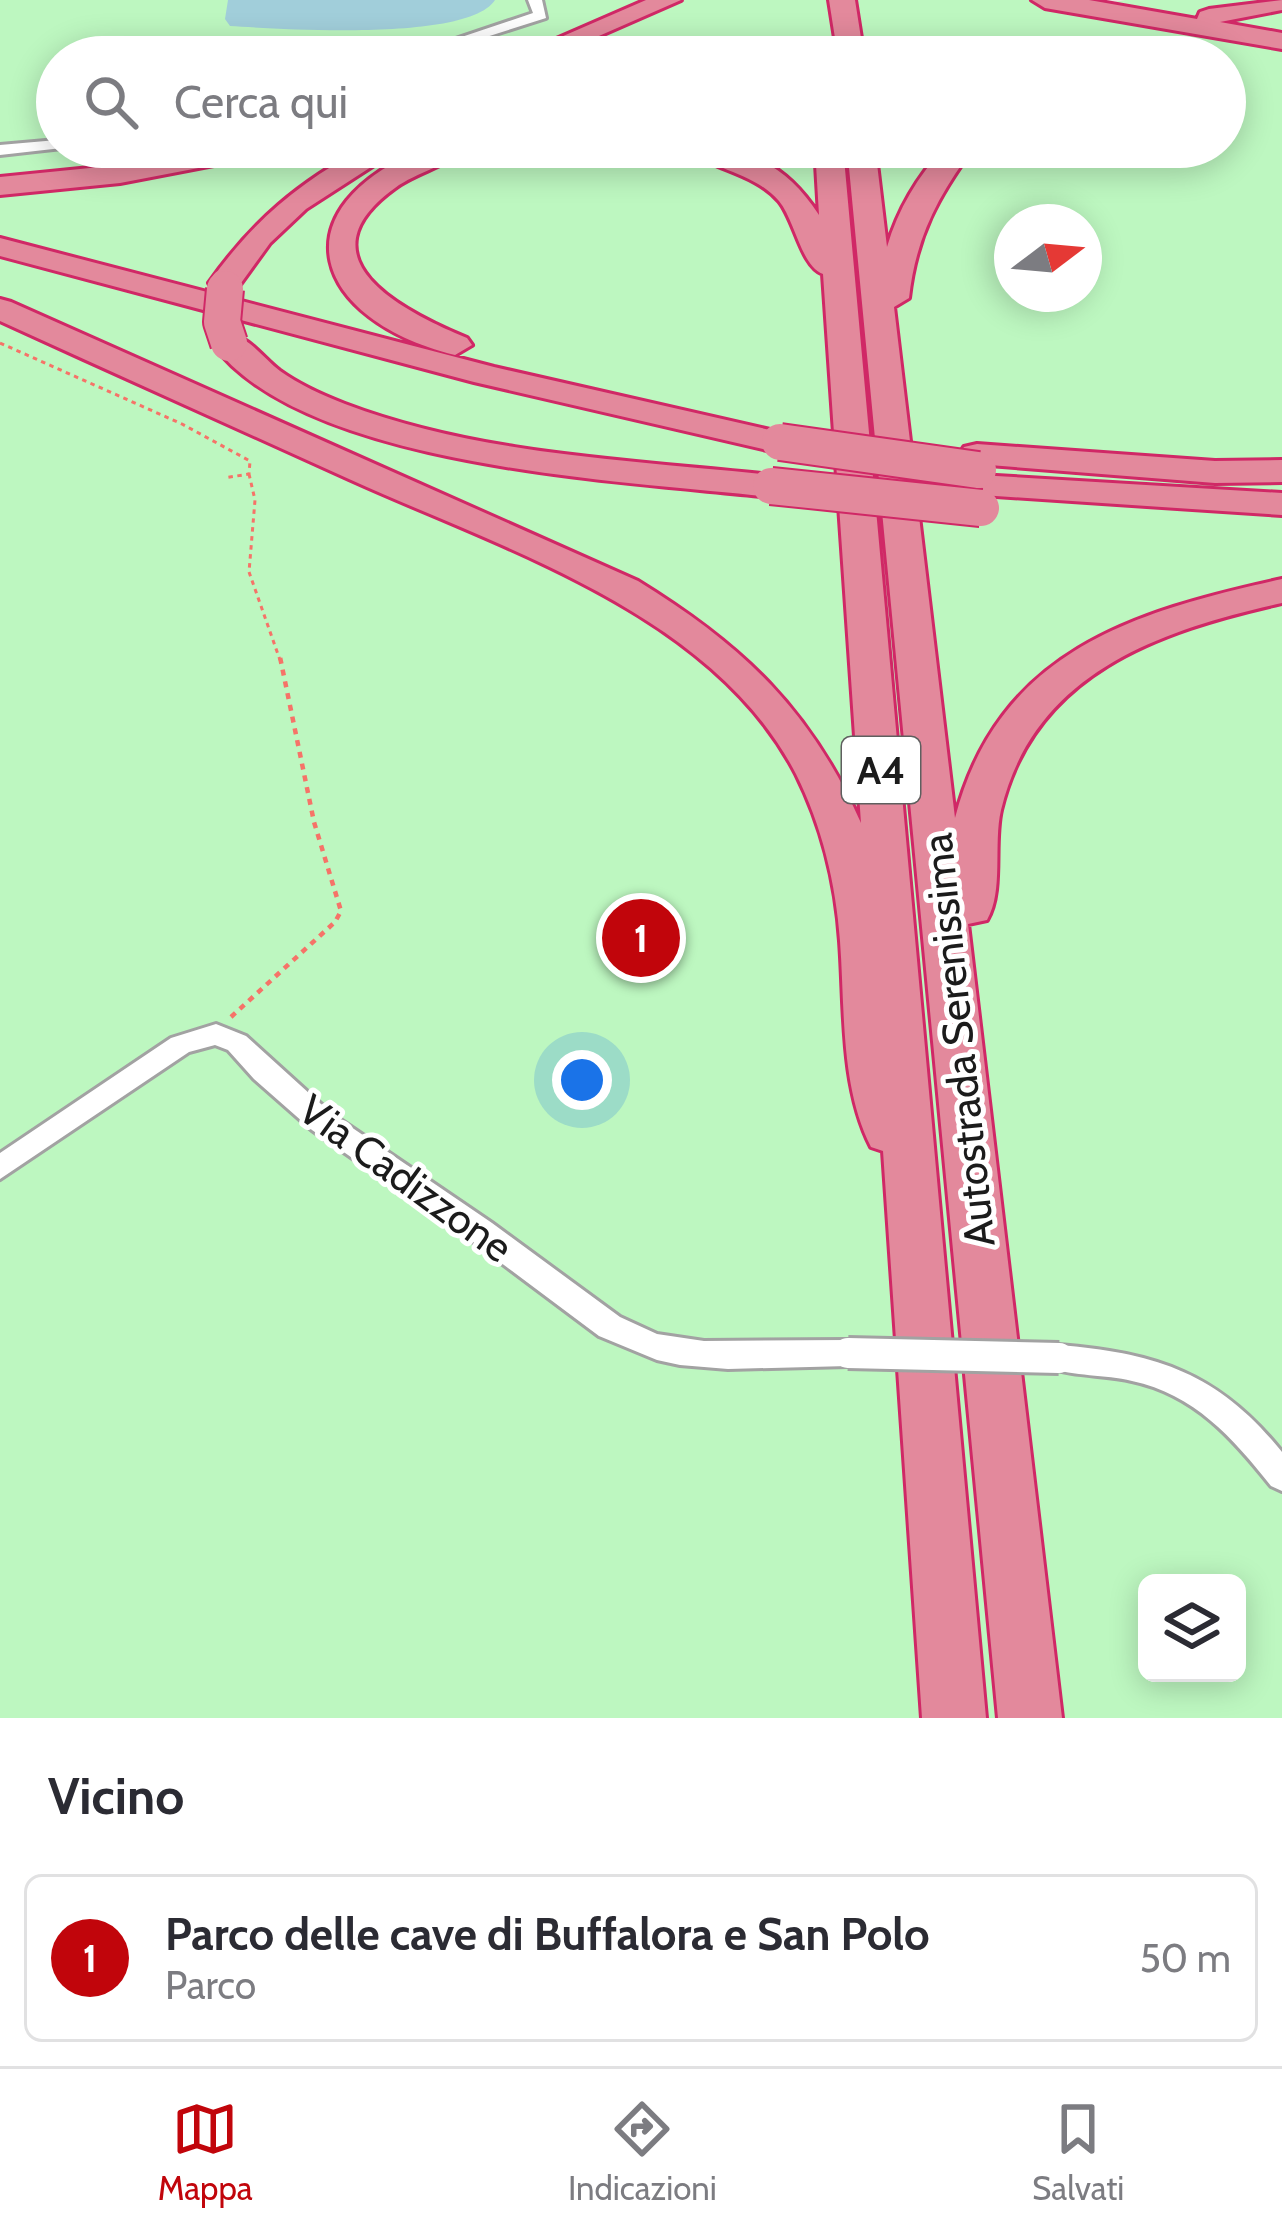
<!DOCTYPE html>
<html lang="it">
<head>
<meta charset="utf-8">
<style>
  body { margin:0; font-family:Cabin,sans-serif; background:#f2f2f3; color:#2b2b33 }
  .controls { position:absolute; right:36px; bottom:36px; display:grid; overflow:hidden; border-radius:18px; box-shadow:0 6px 30px #0003 }
  .controls button { width:108px; height:108px; display:grid; place-items:center; padding:0; border:0; border-bottom:3px solid #e1e1e2; background:#fff; color:#2b2b33; font:60px sans-serif }
  .compass { position:absolute; left:994px; top:204px; width:108px; height:108px; border-radius:50%; background:#fff; box-shadow:0 6px 30px #0003; rotate:74deg }
  .you { position:absolute; left:582px; top:1080px; width:42px; height:42px; margin:-30px; border:9px solid #fff; border-radius:50%; background:#1a73e8; box-shadow:0 0 0 18px #1a73e833 }
  .badge { display:grid; place-items:center; width:78px; height:78px; border-radius:50%; background:#c1050b; color:#fff; font-size:39px; font-weight:700 }
  .pin { position:absolute; translate:-50% -50%; border:6px solid #fff; box-shadow:0 3px 12px #0006 }
  .list { margin:0; padding:0; list-style:none }
  h2 { display:flex; justify-content:space-between; align-items:center; height:156px; margin:0; padding:0 48px; font-size:51px }
  h2 small { font-size:39px; font-weight:400; color:#7c7c81 }
  .list li { display:grid; grid-template-columns:78px 1fr auto; gap:36px; align-items:center; box-sizing:border-box; height:168px; margin:0 24px 24px; padding:0 24px; border:3px solid #e1e1e2; border-radius:18px }
  .list b { display:block; font-size:45px; white-space:nowrap }
  .list p { margin:0; font-size:39px; white-space:nowrap; color:#7c7c81 }
  .list em { font-size:39px; font-style:normal; color:#7c7c81 }
  .icon { flex:none; width:66px; height:66px; fill:none; stroke:currentColor; stroke-width:2; stroke-linecap:round; stroke-linejoin:round }
  .map { position:relative; flex:none; width:1282px; height:1718px; overflow:hidden }
  .search { position:absolute; background:#fff; box-shadow:0 6px 30px #0003; left:36px; right:36px; top:36px; height:132px; display:flex; align-items:center; gap:30px; box-sizing:border-box; padding:0 42px; border-radius:66px; color:#7c7c81; font-size:45px }
  .sheet { height:348px; background:#fff }
  nav { display:flex; justify-content:space-around; align-items:center; box-sizing:border-box; height:168px; border-top:3px solid #e1e1e2; background:#fff; font-size:33px; color:#7c7c81 }
  nav a { display:grid; justify-items:center; gap:6px }
  nav .on { color:#c1050b }
  .map>svg:first-child { display:block }
  .park { fill:#bdf7c0; fill-rule:evenodd }
  .water { fill:#a1ceda }
  .lines { fill:none; stroke-linecap:round; stroke-linejoin:round }
  .street-casing { stroke:#a2a2a2; stroke-width:6 }
  .highway-casing { stroke:#d02866; stroke-width:6 }
  .path-far1 { stroke:#f67368; stroke-width:3; stroke-dasharray:4.5 4.5; stroke-linecap:butt }
  .path { stroke:#f67368; stroke-width:4.5; stroke-dasharray:6 6; stroke-linecap:butt }
  .street { fill:#fff; fill-rule:evenodd }
  .highway { fill:#e3899c; fill-rule:evenodd }
  .street-bridge-casing { stroke:#a2a2a2; stroke-width:36; stroke-linecap:butt }
  .highway-bridge-far1-casing { stroke:#d02866; stroke-width:33; stroke-linecap:butt }
  .highway-bridge-casing { stroke:#d02866; stroke-width:40; stroke-linecap:butt }
  .street-bridge { stroke:#fff; stroke-width:30 }
  .highway-bridge-far1 { stroke:#e3899c; stroke-width:28 }
  .highway-bridge { stroke:#e3899c; stroke-width:36 }
  .labels { text-anchor:middle; dominant-baseline:central; stroke-width:10; stroke-linejoin:round; paint-order:stroke }
  .shield { fill:#fff; stroke:#5f5f5f; stroke-width:3 }
  .shield-label { font-size:39px; font-weight:bold; fill:#1b1b1b }
  .street-label { font-size:42px; fill:#1b1b1b; stroke:#fff }
</style>
</head>
<body>
<div class="map">
<svg width="1282" height="1718" viewBox="0 0 1282 1718">
  <rect width="100%" height="100%" fill="#ece8e0"/>
  <path class="park" d="M0,0H1070L1099,5L1125,0H1282V1718H0ZM57,57H1225V147H57ZM1012,222H1084V294H1012ZM1147,1583H1237V1673H1147Z"/>
  <path class="water" d="M228,0H495C468,42 281,29 230,26L225,19Z"/>
  <g class="lines">
    <defs>
      <path id="street" d="M528,0H542L546,18L423,57H402L533,13Z
        M57,140V147L62,148L0,155V145Z
        M216,1024L246,1036L332,1114L492,1223L620,1317L657,1334L704,1341L848,1340L859,1344L863,1353L859,1362L848,1366L728,1369L680,1365L657,1360L599,1336L472,1241L312,1130L254,1079L228,1050L215,1045L189,1052L0,1179V1153L171,1038Z
        M1059,1345C1156,1353 1219,1373 1282,1452V1491L1271,1486C1233,1438 1194,1394 1132,1381C1105,1374 1074,1377 1048,1367L1044,1358L1048,1349Z"/>
      <path id="highway" d="M646,0H681L551,57H515Z
        M829,0H855L864,57H838Z
        M1032,0H1089L1197,19L1200,12L1209,9L1282,0V10L1220,22L1282,33V49L1045,8Z
        M216,147H275L261,156L120,183L0,195V177L120,165Z
        M366,147H402L306,209L270,243L236,290H214L209,283C252,222 300,181 366,147Z
        M427,147H467C451,165 416,172 395,188C298,258 402,311 467,338L472,345L455,355C313,320 274,209 427,147Z
        M687,147C748,147 785,163 819,215L815,147H843L986,1718H922L883,1151L871,1147C840,1086 845,1007 840,941C836,884 822,826 796,774C713,613 503,549 349,479C232,426 116,374 0,321V299L11,302L638,581C742,645 810,709 861,823L823,274C801,266 795,220 779,201C753,171 709,170 687,147Z
        M847,147H875L887,247C898,209 918,176 945,147H974C938,196 916,236 909,298L894,307L955,818C998,652 1132,612 1282,579V603C1158,631 1034,673 1001,810C993,844 1004,891 987,920L968,924L1062,1718H998Z
        M0,238L494,367L792,435L798,442L792,449L780,453L474,382L0,256Z
        M229,333C250,338 263,358 280,371C298,384 324,396 345,404C479,455 630,460 771,475L784,478L789,486L784,494L771,497C627,481 302,468 212,343Z
        M977,444L1215,461L1282,460V482L1215,483L964,463L959,455L964,447Z
        M979,475L1282,493V515L966,494L961,486L966,478Z"/>
    </defs>
    <use href="#street" class="street-casing"/>
    <use href="#highway" class="highway-casing"/>
    <path class="path-far1" d="M0,343L182,424L250,461L249,474L224,478
      M249,474L255,500L249,572L280,660"/>
    <path class="path" d="M231,1017L335,922L341,911L314,822L280,657"/>
    <use href="#street" class="street"/>
    <use href="#highway" class="highway"/>
    <defs>
      <path id="street-bridge" d="M848,1353L1059,1358"/>
      <path id="highway-bridge-far1" d="M224,292L225,283"/>
      <path id="highway-bridge" d="M225,289L222,322L229,343
        M780,442L978,470
        M771,486L981,508"/>
    </defs>
    <use href="#street-bridge" class="street-bridge-casing"/>
    <use href="#highway-bridge-far1" class="highway-bridge-far1-casing"/>
    <use href="#highway-bridge" class="highway-bridge-casing"/>
    <use href="#street-bridge" class="street-bridge"/>
    <use href="#highway-bridge-far1" class="highway-bridge-far1"/>
    <use href="#highway-bridge" class="highway-bridge"/>
  </g>
  <g class="labels">
    <rect class="shield" x="842" y="737" width="78" height="66" rx="9"/>
    <g class="shield-label">
      <text x="881" y="770">A4</text>
    </g>
    <g class="street-label">
      <text transform="translate(958 1040) rotate(-96)">Autostrada Serenissima</text>
      <text transform="translate(406 1178) rotate(36)">Via Cadizzone</text>
    </g>
  </g>
</svg>
<div class="controls">
<button><svg class="icon" aria-label="layers" viewBox="0 0 24 24"><path d="M12 4l9 5-9 5-9-5zM3 14l9 5 9-5"/></svg></button>
</div>
<svg class="compass" viewBox="-18 -18 36 36"><path d="M0-13l5 13h-10z" fill="#e53935"/><path d="M0 13l5-13h-10z" fill="#7c7c81"/></svg>
<div class="you"></div>
<div class="pin badge" style="left:641px;top:938px">1</div>
<div class="search"><svg class="icon" aria-label="search" viewBox="0 0 24 24"><circle cx="10" cy="10" r="6"/><path d="M15 15l6 6"/></svg>Cerca qui</div>
</div>
<section class="sheet">
<h2>Vicino<small></small></h2>
<ul class="list">
<li><span class="badge">1</span><div><b>Parco delle cave di Buffalora e San Polo</b><p>Parco</p></div><em>50 m</em></li>
</ul>
</section>
<nav>
<a class="on"><svg class="icon" aria-label="map" viewBox="0 0 24 24"><path d="M3 6l6-2 6 2 6-2v14l-6 2-6-2-6 2zM9 4v14M15 6v14"/></svg>Mappa</a>
<a><svg class="icon" aria-label="directions" viewBox="0 0 24 24"><path d="M12 3l9 9-9 9-9-9zM9 14v-3h6M13 9l2 2-2 2"/></svg>Indicazioni</a>
<a><svg class="icon" aria-label="saved" viewBox="0 0 24 24"><path d="M7 4h10v16l-5-4-5 4z"/></svg>Salvati</a>
</nav>
</body>
</html>
